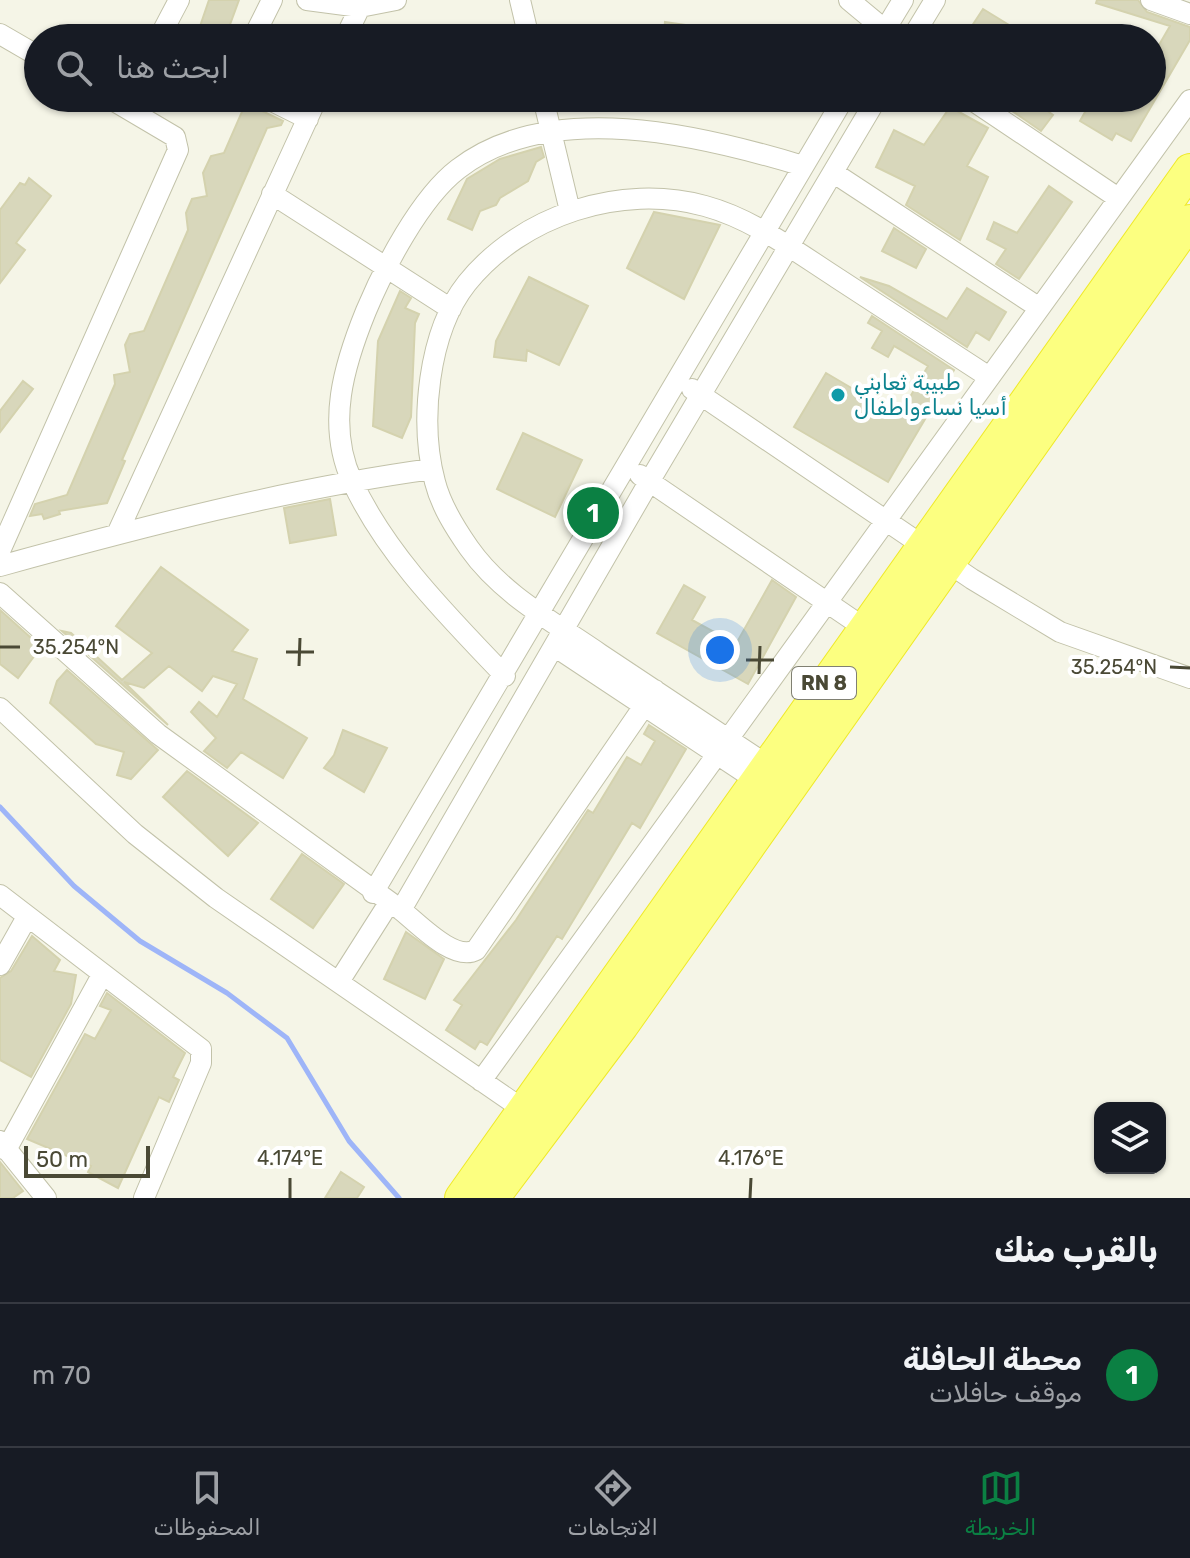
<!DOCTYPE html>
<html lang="ar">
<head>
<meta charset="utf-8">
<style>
  body { margin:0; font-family:Rubik,"Noto Naskh Arabic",sans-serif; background:#242831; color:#f1f3f6; direction:rtl }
  .controls { position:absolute; right:24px; bottom:24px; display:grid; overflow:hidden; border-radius:16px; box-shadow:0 2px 6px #0004 }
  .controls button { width:72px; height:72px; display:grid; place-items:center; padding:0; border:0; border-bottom:2px solid #363941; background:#171b24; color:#f1f3f6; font:40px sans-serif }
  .scale { position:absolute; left:24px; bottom:20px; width:126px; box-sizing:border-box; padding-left:8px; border:4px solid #4a4935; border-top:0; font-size:22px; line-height:28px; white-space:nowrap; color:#4a4935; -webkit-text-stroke:6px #fff; paint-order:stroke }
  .you { position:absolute; left:720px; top:650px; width:28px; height:28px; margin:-20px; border:6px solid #fff; border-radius:50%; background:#1a73e8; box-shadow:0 0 0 12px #1a73e833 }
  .badge { display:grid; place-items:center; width:52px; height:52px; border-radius:50%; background:#0b8043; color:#fff; font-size:26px; font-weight:700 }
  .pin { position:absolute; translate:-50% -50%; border:4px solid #fff; box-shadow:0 2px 8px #0006 }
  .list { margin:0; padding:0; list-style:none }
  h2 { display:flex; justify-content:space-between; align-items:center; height:104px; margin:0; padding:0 32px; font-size:34px }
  h2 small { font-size:26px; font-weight:400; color:#9ea1a6 }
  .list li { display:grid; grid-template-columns:52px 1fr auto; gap:24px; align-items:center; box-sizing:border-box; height:144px; padding:0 32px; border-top:2px solid #363941 }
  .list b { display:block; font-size:30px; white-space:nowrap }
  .list p { margin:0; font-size:26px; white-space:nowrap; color:#9ea1a6 }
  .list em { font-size:26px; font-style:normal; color:#9ea1a6 }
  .icon { flex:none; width:44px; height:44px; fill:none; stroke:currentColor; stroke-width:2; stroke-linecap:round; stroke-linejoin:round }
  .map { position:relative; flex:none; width:1190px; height:1198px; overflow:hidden; direction:ltr }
  .search { position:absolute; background:#171b24; box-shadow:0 2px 6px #0004; left:24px; right:24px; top:24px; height:88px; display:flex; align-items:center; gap:20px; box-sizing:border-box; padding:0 28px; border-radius:44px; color:#9ea1a6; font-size:30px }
  .sheet { height:248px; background:#171b24 }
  nav { display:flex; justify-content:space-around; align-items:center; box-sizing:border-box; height:112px; border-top:2px solid #363941; background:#171b24; font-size:22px; color:#9ea1a6 }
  nav a { display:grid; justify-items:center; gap:4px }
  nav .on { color:#0b8043 }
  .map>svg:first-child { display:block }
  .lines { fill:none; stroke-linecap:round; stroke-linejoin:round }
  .stream { stroke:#9eb5f8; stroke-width:5 }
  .building { fill:#d8d7bb; stroke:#d4d2ae; stroke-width:2 }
  .minor-casing { stroke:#c2c2a9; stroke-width:22 }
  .trunk-casing { stroke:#efe928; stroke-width:34 }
  .minor { stroke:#fff; stroke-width:20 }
  .trunk { stroke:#fcff80; stroke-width:32 }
  .ticks { fill:none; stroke:#4a4935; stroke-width:3 }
  .culture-dot { fill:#0f9aa8; stroke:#fff; stroke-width:3 }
  .labels { text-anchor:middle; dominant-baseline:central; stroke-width:8; stroke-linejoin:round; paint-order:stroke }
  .shield { fill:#fff; stroke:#808072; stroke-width:2 }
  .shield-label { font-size:20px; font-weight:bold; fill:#4a4935 }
  .culture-label { font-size:22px; fill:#0d838f; stroke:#fff; text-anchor:start }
  .ticks-label { font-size:20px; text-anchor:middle; fill:#4a4935; stroke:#fff; stroke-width:8; stroke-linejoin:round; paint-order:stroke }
</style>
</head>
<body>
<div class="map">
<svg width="1190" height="1198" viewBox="0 0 1190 1198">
  <rect width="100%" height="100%" fill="#f5f5e7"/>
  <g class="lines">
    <path class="stream" d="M0,807L74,886L140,941L227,993L287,1038L349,1141L399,1198"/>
  </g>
  <path class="building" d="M209,0H239L225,38H196Z
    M1097,0H1138L1147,12L1190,27V40L1131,141L1116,133L1112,140L1080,121L1093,98H1152V57L1170,26L1096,3Z
    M983,9L1014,28L1008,38H964Z
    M665,22L721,30V38H663Z
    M248,98H253L260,110L283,121L281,125L267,128L122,460L125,461L107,503L59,511L60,514L44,519L42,514L30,516L35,504L67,495L115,384L114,375L130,372L125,345L130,334L144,331L188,230L186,213L192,199L207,196L203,173L211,156L224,153Z
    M1011,98H1057L1049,112L1053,115L1041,131L1005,106Z
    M950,107L988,128L967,166L988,177L960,240L906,205L915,186L876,167L894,130L924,145Z
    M541,147L544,157L536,162L528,181L500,198L496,205L480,211L472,230L448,219L467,179L500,159Z
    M29,178L51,196L16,243L25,250L0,283V210L20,183L25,185Z
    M1049,186L1072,202L1019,279L996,264L1006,249L987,239L994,222L1017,233Z
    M654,212L720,225L684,299L627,268Z
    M894,228L926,249L916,268L882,251Z
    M529,277L588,306L559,365L527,350L526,361L494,357L496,341Z
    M860,277L889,286L947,319L967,288L1006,312L989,340L976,332L967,347Z
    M400,291L411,298L405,308L419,314L415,323L411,417L402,438L373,426L378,341Z
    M872,316L954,370L888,482L794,427L826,373L899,416L928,366L894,346L888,357L872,348L882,331L868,323Z
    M23,381L33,389L0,432V411Z
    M523,433L582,460L555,517L497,489Z
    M330,499L336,535L290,543L284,508Z
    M161,567L248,630L232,651L257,659L243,699L307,738L283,778L241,752L227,768L204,751L216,738L191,712L199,702L217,717L237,684L213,676L202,691L169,666L144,688L124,682L168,725L62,631L71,633L122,680L152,653L116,626Z
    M772,580L796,597L748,684L657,633L684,585L705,597L692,620L736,644Z
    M0,610L41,647L18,678L0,664Z
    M67,670L158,750L131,779L117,775L124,752L96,744L50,703L57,681Z
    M649,725L686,749L640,828L632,823L562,939L557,936L487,1045L480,1041L475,1049L446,1030L462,1005L454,1000L516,920L588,810L593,813L627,757L641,765L655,741L644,734Z
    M343,730L387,748L364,792L324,768L334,755Z
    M187,771L258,823L228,856L163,797Z
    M302,854L344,884L313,928L271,899Z
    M406,932L444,959L425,999L384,979Z
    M32,936L60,960L54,971L76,975L71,1004L31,1077L0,1060V978L11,971Z
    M107,993L185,1053L173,1077L179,1080L169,1102L159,1097L118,1188L88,1172L91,1166L27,1139L85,1034L95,1039L111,1010L100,1006Z
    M0,1162L23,1191L13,1198H0Z
    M341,1172L364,1187L357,1198H325Z"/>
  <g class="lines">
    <defs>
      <path id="minor" d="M307,0L360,7L396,0
        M520,0L529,38
        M849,0L885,30
        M1151,0L1190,14
        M0,34L38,56
        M159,38L179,0
        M253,38L272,0
        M345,38L360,7
        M880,38L903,0
        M912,38L935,0
        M266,98L308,119
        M543,98L570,211
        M969,98L1118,198
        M834,173L1038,307
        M272,194L451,309
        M692,389L972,579L1060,632L1190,678
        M640,475L863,627
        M117,534L317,98
        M0,551L178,150L175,137L109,98
        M0,566C142,527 286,489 432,469
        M0,593L158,734L401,910L649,482L877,98
        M554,646L756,780
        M505,676C449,617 386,555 352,481C326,424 344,365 366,311C384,268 420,198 458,169C550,98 701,135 803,166
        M0,708L135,834L216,898L524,1110
        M767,765C711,728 656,691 600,654C554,622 502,595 469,548C455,528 441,506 435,482C419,422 428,332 467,283C522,215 621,183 705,206C753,219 795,251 837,278C887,311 938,344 989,377
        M373,893L844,98
        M0,895L201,1049V1063L144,1198
        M401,910C419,924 454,962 476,950L655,690
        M0,965L27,917
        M340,980L389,903
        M481,1081L1190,100
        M0,1141L46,1198
        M6,1150L102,975"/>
      <path id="trunk" d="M461,1198L1190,170
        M493,1198L622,1026L1190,221"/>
    </defs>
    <use href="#minor" class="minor-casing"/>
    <use href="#trunk" class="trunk-casing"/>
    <use href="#minor" class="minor"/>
    <use href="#trunk" class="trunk"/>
  </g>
  <path class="ticks" d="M0,647H20M286,652H314M746,660H774M299,666L300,638M1170,667L1190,668M759,674L760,646M290,1198V1178M750,1198L751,1178"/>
  <circle class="culture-dot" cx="838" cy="395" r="8"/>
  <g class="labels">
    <rect class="shield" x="792" y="667" width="64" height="32" rx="6"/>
    <g class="shield-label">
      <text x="824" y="683">RN 8</text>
    </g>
    <g class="culture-label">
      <text x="854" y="382">طبيبة ثعابني<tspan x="854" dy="25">أسيا نساءواطفال</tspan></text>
    </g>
  </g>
  <g class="ticks-label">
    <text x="76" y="654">35.254°N</text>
    <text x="1114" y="674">35.254°N</text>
    <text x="290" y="1165">4.174°E</text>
    <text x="751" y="1165">4.176°E</text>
  </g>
</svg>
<div class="controls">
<button><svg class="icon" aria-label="layers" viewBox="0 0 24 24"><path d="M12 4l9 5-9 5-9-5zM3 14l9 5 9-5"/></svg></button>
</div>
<div class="scale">50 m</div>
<div class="you"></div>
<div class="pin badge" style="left:593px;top:513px">1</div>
<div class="search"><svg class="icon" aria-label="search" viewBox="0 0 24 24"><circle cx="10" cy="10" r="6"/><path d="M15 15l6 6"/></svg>ابحث هنا</div>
</div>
<section class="sheet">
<h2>بالقرب منك<small></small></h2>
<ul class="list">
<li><span class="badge">1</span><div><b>محطة الحافلة</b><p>موقف حافلات</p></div><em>70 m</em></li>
</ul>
</section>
<nav>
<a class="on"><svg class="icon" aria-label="map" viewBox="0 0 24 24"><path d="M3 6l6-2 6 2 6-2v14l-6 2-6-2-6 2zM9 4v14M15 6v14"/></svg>الخريطة</a>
<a><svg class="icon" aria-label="directions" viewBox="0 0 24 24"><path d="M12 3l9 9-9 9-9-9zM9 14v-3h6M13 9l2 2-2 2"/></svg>الاتجاهات</a>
<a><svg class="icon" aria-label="saved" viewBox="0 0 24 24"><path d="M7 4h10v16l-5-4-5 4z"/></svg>المحفوظات</a>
</nav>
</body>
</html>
